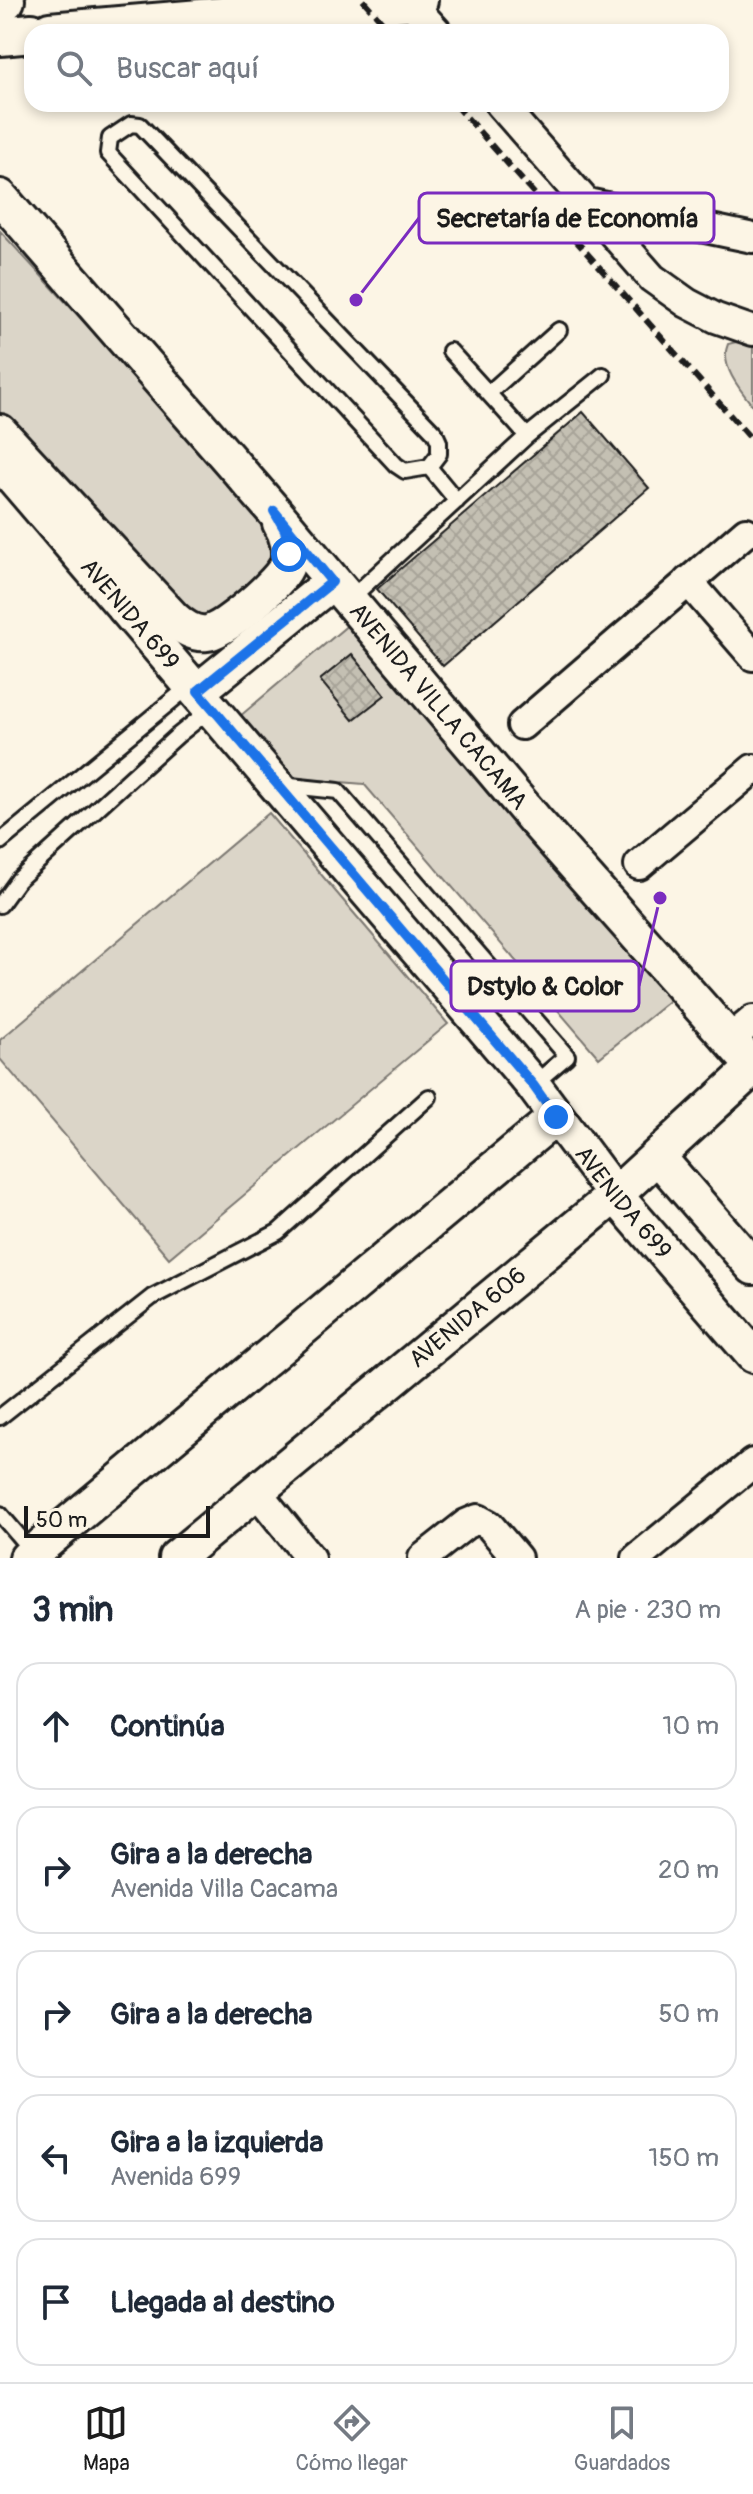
<!DOCTYPE html>
<html lang="es">
<head>
<meta charset="utf-8">
<style>
  body { margin:0; font-family:Pangolin,sans-serif; background:#f2f2f3; color:#1f2937 }
  .scale { position:absolute; left:24px; bottom:20px; width:186px; box-sizing:border-box; padding-left:8px; border:4px solid #1c1c1c; border-top:0; font-size:22px; line-height:28px; white-space:nowrap; color:#1c1c1c; -webkit-text-stroke:6px #fcf5e5; paint-order:stroke }
  .stop { position:absolute; width:24px; height:24px; margin:-18px; border:6px solid #1a73e8; border-radius:50%; background:#fff }
  .stop.end { background:#1a73e8; border-color:#fff; box-shadow:0 2px 8px #0008 }
  .list { margin:0; padding:0; list-style:none }
  h2 { display:flex; justify-content:space-between; align-items:center; height:104px; margin:0; padding:0 32px; font-size:34px }
  h2 small { font-size:26px; font-weight:400; color:#747a83 }
  .list li { display:grid; grid-template-columns:52px 1fr auto; gap:24px; align-items:center; box-sizing:border-box; height:128px; margin:0 16px 16px; padding:0 16px; border:2px solid #e0e1e3; border-radius:24px }
  .list b { display:block; font-size:30px; white-space:nowrap }
  .list p { margin:0; font-size:26px; white-space:nowrap; color:#747a83 }
  .list em { font-size:26px; font-style:normal; color:#747a83 }
  .icon { flex:none; width:44px; height:44px; fill:none; stroke:currentColor; stroke-width:2; stroke-linecap:round; stroke-linejoin:round }
  .map { position:relative; flex:none; width:753px; height:1558px; overflow:hidden }
  .search { position:absolute; background:#fff; box-shadow:0 4px 12px #0003; left:24px; right:24px; top:24px; height:88px; display:flex; align-items:center; gap:20px; box-sizing:border-box; padding:0 28px; border-radius:24px; color:#747a83; font-size:30px }
  .sheet { height:824px; background:#fff }
  nav { display:flex; justify-content:space-around; align-items:center; box-sizing:border-box; height:112px; border-top:2px solid #e0e1e3; background:#fff; font-size:22px; color:#747a83 }
  nav a { display:grid; justify-items:center; gap:4px }
  nav .on { color:#1c1c1c }
  .map>svg:first-child { display:block }
  .green { fill:#dbd5c8; stroke:#7c7872; stroke-width:2 }
  .building { fill:url(#building-cross-hatch); stroke:#1c1c1c; stroke-width:2 }
  .lines { fill:none; stroke-linecap:round; stroke-linejoin:round }
  .service-casing { stroke:#1c1c1c; stroke-width:20 }
  .minor-casing { stroke:#1c1c1c; stroke-width:34 }
  .tertiary-casing { stroke:#1c1c1c; stroke-width:40 }
  .secondary-casing { stroke:#1c1c1c; stroke-width:44 }
  .service { stroke:#fcf5e5; stroke-width:14 }
  .minor { stroke:#fcf5e5; stroke-width:28 }
  .tertiary { stroke:#fcf5e5; stroke-width:34 }
  .secondary { stroke:#fcf5e5; stroke-width:38 }
  .rail { stroke:#1c1c1c; stroke-width:6; stroke-dasharray:12 6; stroke-linecap:butt }
  .route { stroke:#1a73e8; stroke-width:10 }
  .labels { text-anchor:middle; dominant-baseline:central; stroke-width:6; stroke-linejoin:round; paint-order:stroke }
  .street-label { font-size:24px; fill:#1c1c1c; stroke:#fcf5e5 }
  .leader { fill:none; stroke:#7b2cbf; stroke-width:3 }
  .callout-dot { fill:#7b2cbf; stroke:#fcf5e5; stroke-width:3 }
  .callout { fill:#fcf5e5; stroke:#7b2cbf; stroke-width:3 }
  .callout-label { font-size:26px; text-anchor:middle; font-weight:bold; fill:#1c1c1c }
</style>
</head>
<body>
<div class="map">
<svg width="753" height="1558" viewBox="0 0 753 1558">
  <defs>
    <pattern id="building-cross-hatch" width="8" height="8" patternUnits="userSpaceOnUse" patternTransform="scale(2)"><rect width="8" height="8" fill="#c4c0b3"/><path d="M0 0l8 8M0 8l8-8" fill="none" stroke="#a8a499"/></pattern>
  </defs>
  <rect width="100%" height="100%" fill="#fcf5e5"/>
  <filter id="ink" filterUnits="userSpaceOnUse"><feTurbulence type="fractalNoise" baseFrequency=".0125" numOctaves="2"/><feDisplacementMap in="SourceGraphic" scale="16" xChannelSelector="R" yChannelSelector="G"/><feConvolveMatrix kernelMatrix="1 2 1 2 8 2 1 2 1" color-interpolation-filters="sRGB"/></filter>
  <g filter="url(#ink)">
    <path class="green" d="M0,231L284,539L287,557L221,621L183,614L80,495L0,413Z
      M736,342L753,345V406C740,390 719,365 728,344Z
      M349,624L672,999L599,1058L364,784L280,777L233,722Z
      M269,813L448,1024L169,1258L0,1059V1040Z"/>
    <path class="building" d="M583,412L649,488L443,666L377,589Z
      M352,654L385,695L353,720L320,680Z"/>
    <g class="lines">
      <defs>
        <path id="service" d="M131,124L140,125L435,433L439,442V454L429,467L405,471L396,465L108,153L110,138Z
          M450,351L527,436
          M489,393L559,330
          M429,467L457,501
          M349,600L527,436L603,375
          M281,785L338,791L567,1056L534,1084
          M0,842L192,684
          M0,905L18,880L177,736L211,709
          M0,1417L152,1297L278,1232L429,1097
          M0,1514L35,1555"/>
        <path id="minor" d="M409,1L437,32
          M500,104L652,278L687,303L716,318L753,331
          M587,203L753,238
          M688,581L753,656
          M522,725L746,532
          M639,865L753,769
          M729,1040L753,1020
          M257,1492L310,1558
          M423,1558L466,1524L478,1519L489,1525L517,1558
          M637,1558L753,1463"/>
        <g id="tertiary">
          <path id="s1" d="M0,197L274,511L534,819L753,1066"/>
          <path d="M0,432L174,619C183,627 194,635 207,633C223,632 283,580 287,565C292,552 287,534 280,523"/>
          <path id="s2" d="M0,462L533,1085L615,1195L753,1355"/>
          <path d="M198,691L332,582"/>
          <path d="M658,1157L753,1267"/>
          <path d="M27,1558L556,1117"/>
          <path id="s3" d="M176,1558L615,1195L753,1068"/>
        </g>
        <path id="secondary" d="M0,0H5
          M50,32L418,0
          M0,36L32,33"/>
      </defs>
      <use href="#service" class="service-casing"/>
      <use href="#minor" class="minor-casing"/>
      <use href="#tertiary" class="tertiary-casing"/>
      <use href="#secondary" class="secondary-casing"/>
      <use href="#service" class="service"/>
      <use href="#minor" class="minor"/>
      <use href="#tertiary" class="tertiary"/>
      <use href="#secondary" class="secondary"/>
      <path class="rail" d="M363,0L391,32
        M455,104L753,441"/>
    </g>
  </g>
  <g class="lines" filter="url(#ink)">
    <path class="route" d="M289,554L285,530L274,511L332,582L198,691L533,1085L556,1117"/>
  </g>
  <g class="labels">
    <g class="street-label">
      <text stroke="none"><textPath href="#s2" startOffset="200">AVENIDA 699</textPath></text>
      <text stroke="none"><textPath href="#s1" startOffset="672">AVENIDA VILLA CACAMA</textPath></text>
      <text stroke="none"><textPath href="#s2" startOffset="968">AVENIDA 699</textPath></text>
      <text stroke="none"><textPath href="#s3" startOffset="378">AVENIDA 606</textPath></text>
    </g>
  </g>
  <path class="leader" d="M356 300L419 218M660 898L639 986"/>
  <g class="callout-dot">
    <circle cx="356" cy="300" r="8"/>
    <circle cx="660" cy="898" r="8"/>
  </g>
  <g class="callout">
    <rect x="419" y="193" width="295" height="50" rx="8"/>
    <rect x="451" y="961" width="188" height="50" rx="8"/>
  </g>
  <g class="callout-label">
    <text x="567" y="227">Secretaría de Economía</text>
    <text x="545" y="995">Dstylo &amp; Color</text>
  </g>
</svg>
<div class="scale">50 m</div>
<div class="stop" style="left:289px;top:554px"></div>
<div class="stop end" style="left:556px;top:1117px"></div>
<div class="search"><svg class="icon" aria-label="search" viewBox="0 0 24 24"><circle cx="10" cy="10" r="6"/><path d="M15 15l6 6"/></svg>Buscar aquí</div>
</div>
<section class="sheet">
<h2>3 min<small>A pie · 230 m</small></h2>
<ul class="list">
<li><svg class="icon" aria-label="ahead" viewBox="0 0 24 24"><path d="M12 20V5M6 11l6-6 6 6"/></svg><div><b>Continúa</b></div><em>10 m</em></li>
<li><svg class="icon" aria-label="right" viewBox="0 0 24 24"><path d="M7 20v-9h11M14 6l5 5-5 5"/></svg><div><b>Gira a la derecha</b><p>Avenida Villa Cacama</p></div><em>20 m</em></li>
<li><svg class="icon" aria-label="right" viewBox="0 0 24 24"><path d="M7 20v-9h11M14 6l5 5-5 5"/></svg><div><b>Gira a la derecha</b></div><em>50 m</em></li>
<li><svg class="icon" aria-label="left" viewBox="0 0 24 24"><path d="M17 20v-9H6M10 6l-5 5 5 5"/></svg><div><b>Gira a la izquierda</b><p>Avenida 699</p></div><em>150 m</em></li>
<li><svg class="icon" aria-label="arrive" viewBox="0 0 24 24"><path d="M6 21V4h12l-3 4 3 4H6"/></svg><div><b>Llegada al destino</b></div></li>
</ul>
</section>
<nav>
<a class="on"><svg class="icon" aria-label="map" viewBox="0 0 24 24"><path d="M3 6l6-2 6 2 6-2v14l-6 2-6-2-6 2zM9 4v14M15 6v14"/></svg>Mapa</a>
<a><svg class="icon" aria-label="directions" viewBox="0 0 24 24"><path d="M12 3l9 9-9 9-9-9zM9 14v-3h6M13 9l2 2-2 2"/></svg>Cómo llegar</a>
<a><svg class="icon" aria-label="saved" viewBox="0 0 24 24"><path d="M7 4h10v16l-5-4-5 4z"/></svg>Guardados</a>
</nav>
</body>
</html>
